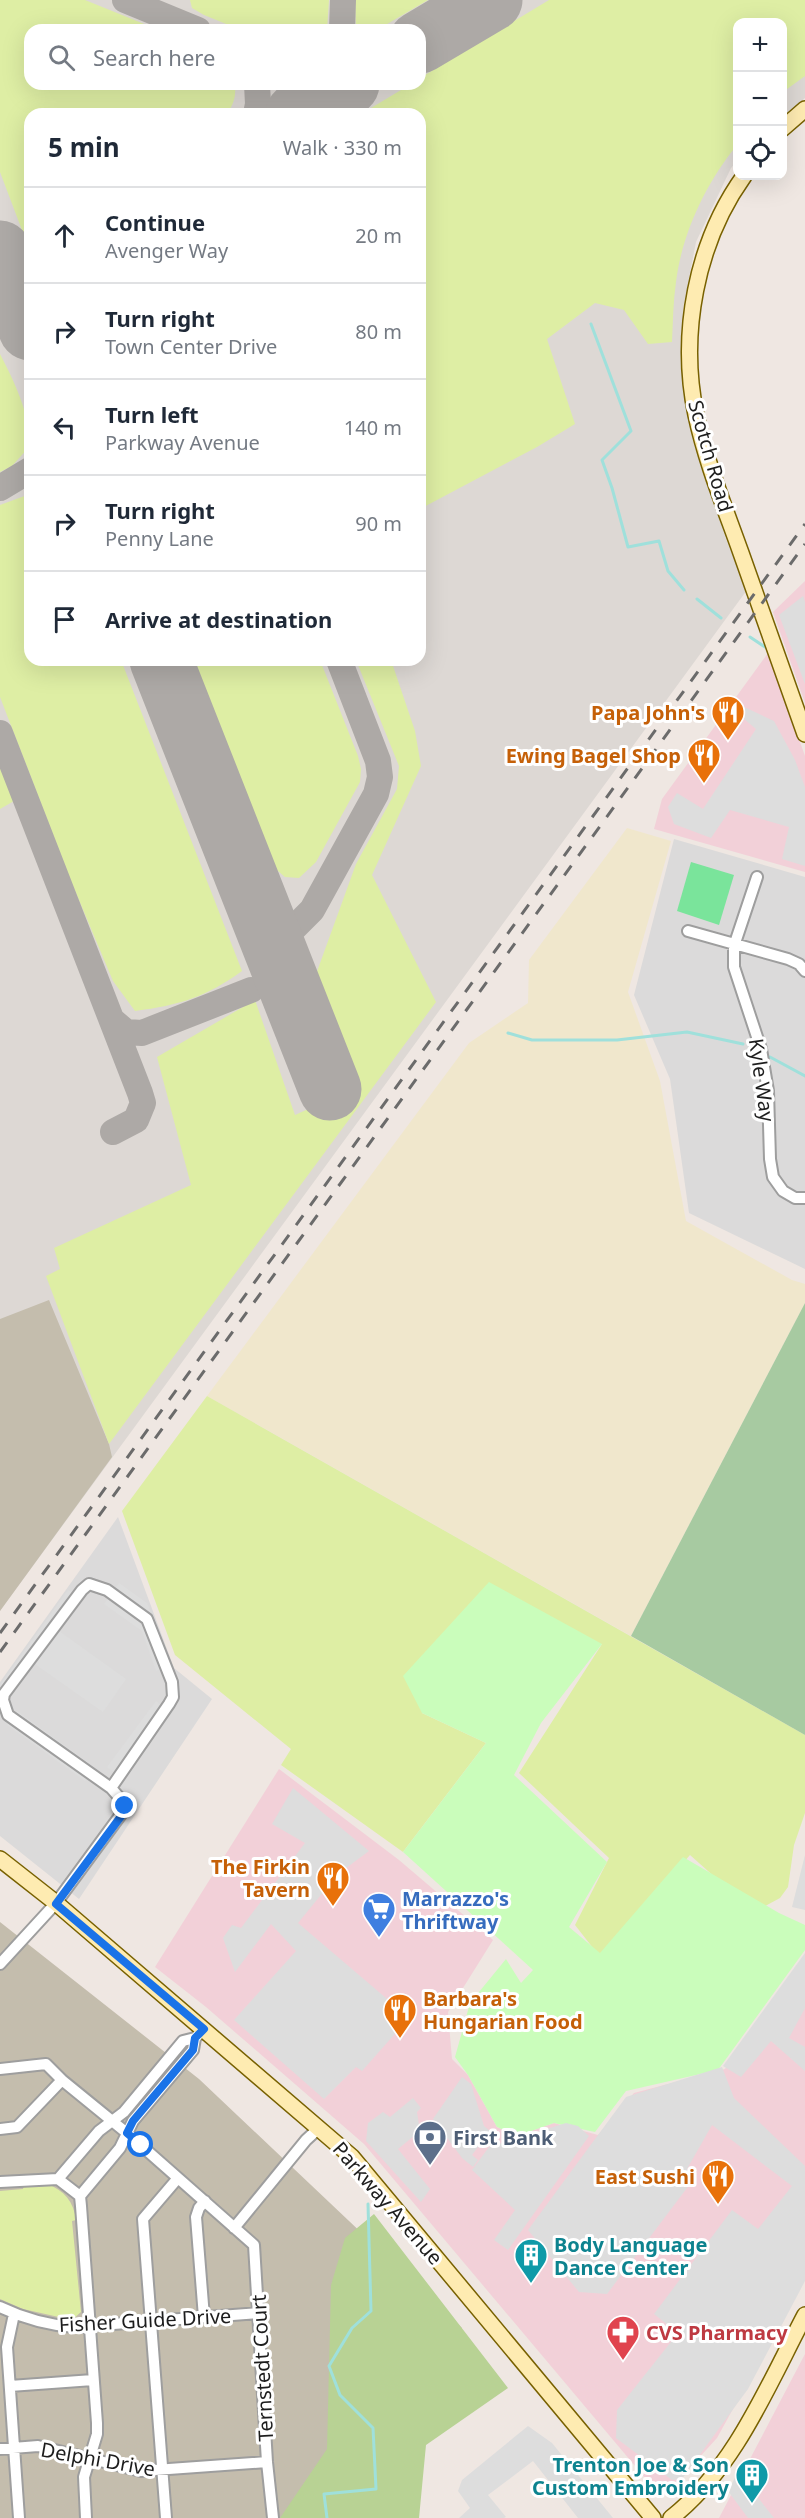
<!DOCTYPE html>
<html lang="en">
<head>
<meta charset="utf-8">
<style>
  body { margin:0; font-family:"Noto Sans",sans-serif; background:#f6f6f7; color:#1f2937 }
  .controls { position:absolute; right:18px; top:18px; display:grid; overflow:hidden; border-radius:12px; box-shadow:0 6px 24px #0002 }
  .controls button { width:54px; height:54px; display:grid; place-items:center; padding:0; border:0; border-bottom:2px solid #e0e1e3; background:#fff; color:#1f2937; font:30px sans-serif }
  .stop { position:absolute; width:18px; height:18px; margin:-14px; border:4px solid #1a73e8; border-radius:50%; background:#fff }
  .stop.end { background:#1a73e8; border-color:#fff; box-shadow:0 2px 6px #0008 }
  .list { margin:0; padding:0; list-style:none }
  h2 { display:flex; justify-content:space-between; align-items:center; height:78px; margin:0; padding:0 24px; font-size:26px }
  h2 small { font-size:20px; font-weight:400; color:#747a83 }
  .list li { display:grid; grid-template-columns:39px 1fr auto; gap:18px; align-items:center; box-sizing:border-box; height:96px; padding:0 24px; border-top:2px solid #e0e1e3 }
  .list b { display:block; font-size:22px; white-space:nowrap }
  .list p { margin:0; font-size:20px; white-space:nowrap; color:#747a83 }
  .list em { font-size:20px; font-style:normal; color:#747a83 }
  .icon { flex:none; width:33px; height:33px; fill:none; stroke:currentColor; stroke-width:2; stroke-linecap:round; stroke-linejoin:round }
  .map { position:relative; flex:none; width:805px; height:2518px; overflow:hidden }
  .search { position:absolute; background:#fff; box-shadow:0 6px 24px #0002; left:24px; top:24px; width:402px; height:66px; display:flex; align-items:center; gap:15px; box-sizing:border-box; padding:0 21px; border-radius:18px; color:#747a83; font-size:22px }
  .panel { position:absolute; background:#fff; box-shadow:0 6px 24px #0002; left:24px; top:108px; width:402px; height:558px; border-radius:18px }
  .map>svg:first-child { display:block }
  .residential { fill:#dbdada }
  .commercial { fill:#f2d0d8 }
  .airport { fill:#ddd8d4; fill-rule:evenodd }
  .construction { fill:#c4bdad }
  .farmland { fill:#f0e7cc }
  .grass { fill:#deeea4 }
  .forest { fill:#b8d294 }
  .cemetery { fill:#a7caa1 }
  .park { fill:#cafdbb }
  .pitch { fill:#7ae49b }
  .parking { fill:#ddd }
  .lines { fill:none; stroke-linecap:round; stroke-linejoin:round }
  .stream { stroke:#9fe0db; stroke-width:3 }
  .taxiway { stroke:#ada9a6; stroke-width:26 }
  .runway { stroke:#ada9a6; stroke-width:63 }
  .minor-casing { stroke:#9e9e9e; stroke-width:14 }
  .secondary-casing { stroke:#786100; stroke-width:18 }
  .minor { stroke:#fff; stroke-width:10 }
  .secondary { stroke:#feebb1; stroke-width:15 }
  .rail { stroke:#6b6b6b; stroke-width:3; stroke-dasharray:12 12; stroke-linecap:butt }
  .route { stroke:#1a73e8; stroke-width:8 }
  .labels { text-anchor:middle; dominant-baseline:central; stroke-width:6; stroke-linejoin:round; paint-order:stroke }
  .street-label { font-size:20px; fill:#1d1d1d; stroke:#fff }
  .food-label { font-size:20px; font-weight:bold; fill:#c56008; stroke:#fff; text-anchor:end }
  .shop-label { font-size:20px; font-weight:bold; fill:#366cbe; stroke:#fff; text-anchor:start }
  .service-label { font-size:20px; font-weight:bold; fill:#4e5e75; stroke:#fff; text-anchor:start }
  .culture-label { font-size:20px; font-weight:bold; fill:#0d838f; stroke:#fff; text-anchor:start }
  .health-label { font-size:20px; font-weight:bold; fill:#be3a42; stroke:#fff; text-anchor:start }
</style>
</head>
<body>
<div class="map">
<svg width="805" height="2518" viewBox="0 0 805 2518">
  <rect width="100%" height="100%" fill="#efe7e2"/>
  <path class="residential" d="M674,839L805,877V1269L689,1213L670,1079L634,995Z
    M118,1517L174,1668L212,1699L79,1899L0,1836V1682Z"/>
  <path class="commercial" d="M805,581V703L773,612Z
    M768,653L805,756V872L654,829L662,799Z
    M279,1769L399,1860L493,1940L448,2012L452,2059L468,2075L497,2127L517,2136L554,2123L598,2135L634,2093L725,2069L805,1957V2278L717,2438L675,2484L651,2485L364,2144L206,2007L155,1967Z
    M805,2354V2518H719Z"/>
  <path class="airport" d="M0,0H805V98L783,117L782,22H738L737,161L731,168L696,242L683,308L684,377L693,441L726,539L747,590L0,1611ZM30,30H420V84H30ZM30,114H420V660H30Z"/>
  <path class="construction" d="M49,1300L109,1444L112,1457L0,1611V1319Z
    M0,1922L199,2079L462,2328L300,2518H0Z"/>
  <path class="farmland" d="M627,828L671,841L628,992L660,1081L686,1221L792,1280L805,1284V1303L631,1636L207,1396L469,1043L528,1003L529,960Z"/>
  <path class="grass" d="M0,0H85L159,30H30V84H235C236,97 234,103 227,114H30V235L25,238L0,172Z
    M190,0H329L327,30H241L204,15L192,8Z
    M355,0H428L377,30H356Z
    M549,0H805V76L783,92L782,22H738L737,145C706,183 682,233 676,282C673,302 673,322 672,342L648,344L624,310L595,303L547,339L575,424L537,447L420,509V114H361L411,84H420V78Z
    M0,354C15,383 30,414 30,446L12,466L0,472Z
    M30,494V660H121L242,971C206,997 180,1005 135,1011L113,981L71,881L0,697V505Z
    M191,660H320L358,756L361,769L360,782L316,862L299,878L285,877L271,865Z
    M356,660H391L415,731L421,766L372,875L436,1002L109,1444L46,1276L60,1269L54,1248L191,1185L157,1057L255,1000L295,1115L359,1086L315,977L356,864L397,789L399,766Z
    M0,764L14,801L0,809Z
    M207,1396L805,1735V1813L794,1845L788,1887L780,1898L754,1912L690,1855L600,1957L575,1925L609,1858L519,1773L602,1644L422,1713L486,1743L403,1852L281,1765L291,1749L175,1655L122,1511Z
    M47,2184C64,2190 74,2202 76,2220L72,2221L81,2312L72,2320L23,2309L0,2299V2191L23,2189L24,2185Z"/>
  <path class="forest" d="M374,2214L508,2388L426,2445L419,2518H280L327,2449L331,2285L345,2238Z"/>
  <path class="cemetery" d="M805,1303V1735L631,1636Z"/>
  <path class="park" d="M489,1582L602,1644L541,1723L514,1775L607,1862L569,1927L600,1953L683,1857L779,1913L805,1925V1950L718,2070L626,2091L595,2132L554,2123L517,2136L497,2127L468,2075L455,2057L470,2003L506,1959L521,1983L533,1970L403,1852L486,1743L422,1713L403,1676Z"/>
  <path class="pitch" d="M691,862L734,875L719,925L677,911Z"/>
  <path class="parking" d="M803,596L805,602V684L779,615Z
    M742,706L774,721L795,760L805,787V866L782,859L789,827L730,810L711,838L674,824L668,807L677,793L703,809L756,729L737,713Z
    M119,1583L147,1603L171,1665L156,1671L142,1631L104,1604Z
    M68,1590L84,1597L59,1631L126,1679L103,1712L35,1664L16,1691L0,1689V1685Z
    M156,1701L169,1711L122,1778L107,1767Z
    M17,1711L94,1767L85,1781L7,1725Z
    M293,1788L369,1851L338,1874L298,1923L393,2004L401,2027L362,2071L356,2067L324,2099L234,2020L296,1951L271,1924L235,1972L223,1938L232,1925L241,1928L305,1843L272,1824Z
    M805,1855V1910L792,1907Z
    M805,1953V2008L789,2038L805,2047V2071L771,2041L741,2077L723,2066Z
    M722,2067L734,2098L805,2166V2281L748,2389L682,2479L672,2480L616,2438L617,2410L678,2333L654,2314L732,2210L758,2229L792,2186L712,2125L687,2169L696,2176L607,2294L579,2292L528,2230L626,2097Z
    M462,2077L471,2084L484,2126L490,2131L472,2155L478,2160L473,2167L462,2158L433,2119Z
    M413,2098L421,2108L417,2112L420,2131L398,2149L430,2189L421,2202L366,2141L368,2123L383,2112L390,2117Z
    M566,2123L578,2126L589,2136L508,2250L494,2240L515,2210L472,2170L489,2147Z
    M528,2426L552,2443L613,2518H578L533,2461L488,2495L506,2517L504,2518H459L470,2508L458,2491L462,2480Z
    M738,2472L774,2518H748L728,2491Z"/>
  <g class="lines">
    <path class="stream" d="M591,324L631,431L602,460L612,488L628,547L659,541L668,571L684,590
      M697,599L721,618
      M750,637L765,647
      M508,1033L532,1040H617L687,1032L743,1044
      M752,1049L754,1050
      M770,1057L805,1076
      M327,2518L324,2494L376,2489L373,2428L340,2395L329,2366L352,2328L371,2311L368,2204"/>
    <path class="taxiway" d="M125,0L198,30
      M342,30L343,0
      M256,114L258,104L257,84
      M340,114V84
      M0,488L30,470
      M0,733L140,1093L143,1103L136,1120L113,1132
      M295,927L312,910L376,794L380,777L378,761L339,660
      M113,1021L126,1032L142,1033L251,990"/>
    <path class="runway" d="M420,42L491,0
      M297,114L348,84
      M0,252L30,329
      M161,660L330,1089"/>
    <defs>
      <path id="minor" d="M757,877L734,946V967L761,1049L768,1091L770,1159L773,1177L783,1191L795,1198H805
        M688,931L788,959L799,964L805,971
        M0,1964L56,1903L125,1809V1804L111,1788L8,1715L3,1700L4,1694L82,1590L89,1584L107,1590L147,1619L172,1682L173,1697L169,1704L111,1788
        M0,2069L46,2064L62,2080
        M0,2129L17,2127L62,2080L127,2133L254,2245L267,2462L273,2518
        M58,2179L80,2196L81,2206L97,2423V2434L84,2477L86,2518
        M58,2179L99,2131L124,2112L183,2041L195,2038L204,2029
        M0,2182L58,2179
        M80,2196L120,2148L133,2121L193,2050L195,2038
        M234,2228L306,2140L319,2128
        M0,2307C25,2319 47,2325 74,2327L258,2313
        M14,2314L7,2347L19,2518
        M204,2317L196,2217L199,2208L205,2201
        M10,2386L93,2380
        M0,2449L38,2446L141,2471L267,2462
        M166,2518L143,2219L178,2178"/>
      <path id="secondary" d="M782,129L805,109
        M744,176C696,243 679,334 696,415C706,462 725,508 741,553C762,614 784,674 805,734
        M0,1859L56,1903L352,2157L653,2518
        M671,2518C735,2468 768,2385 805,2315"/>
    </defs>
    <use href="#minor" class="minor-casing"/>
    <use href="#secondary" class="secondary-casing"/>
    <use href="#minor" class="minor"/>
    <use href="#secondary" class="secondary"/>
    <path class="rail" d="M0,1633L805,524
      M0,1652L805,544"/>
  </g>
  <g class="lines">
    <path class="route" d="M125,1806L122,1815L56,1904L204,2029L195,2038L193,2050L133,2121L127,2133L141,2145"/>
  </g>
  <defs>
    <symbol id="restaurant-pin" viewBox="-11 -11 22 30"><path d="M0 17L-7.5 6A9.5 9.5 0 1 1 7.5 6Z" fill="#e8710a" stroke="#fff"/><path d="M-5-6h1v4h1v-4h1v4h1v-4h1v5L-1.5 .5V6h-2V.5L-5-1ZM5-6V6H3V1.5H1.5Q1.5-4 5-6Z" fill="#fff"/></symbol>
    <symbol id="supermarket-pin" viewBox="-11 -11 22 30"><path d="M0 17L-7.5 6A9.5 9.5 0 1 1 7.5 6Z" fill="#3f7fe0" stroke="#fff"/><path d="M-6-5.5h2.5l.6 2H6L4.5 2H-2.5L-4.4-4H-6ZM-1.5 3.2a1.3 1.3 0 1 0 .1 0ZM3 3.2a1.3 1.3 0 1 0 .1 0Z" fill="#fff"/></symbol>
    <symbol id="bank-pin" viewBox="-11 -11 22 30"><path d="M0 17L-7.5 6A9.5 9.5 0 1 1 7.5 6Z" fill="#5c6f8a" stroke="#fff"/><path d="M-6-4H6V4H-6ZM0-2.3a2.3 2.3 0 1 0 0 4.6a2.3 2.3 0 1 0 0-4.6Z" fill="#fff"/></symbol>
    <symbol id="building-pin" viewBox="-11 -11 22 30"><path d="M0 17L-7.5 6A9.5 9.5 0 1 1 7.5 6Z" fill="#0f9aa8" stroke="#fff"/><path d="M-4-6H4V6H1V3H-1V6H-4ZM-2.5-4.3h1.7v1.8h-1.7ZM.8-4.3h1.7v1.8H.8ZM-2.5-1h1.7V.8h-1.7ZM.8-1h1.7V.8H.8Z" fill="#fff"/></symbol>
    <symbol id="pharmacy-pin" viewBox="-11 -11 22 30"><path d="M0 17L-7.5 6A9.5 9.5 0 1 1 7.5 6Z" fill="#e0444e" stroke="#fff"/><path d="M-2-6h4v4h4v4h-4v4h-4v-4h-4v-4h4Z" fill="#fff"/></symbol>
  </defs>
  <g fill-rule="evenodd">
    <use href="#restaurant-pin" x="709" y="693" width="38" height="52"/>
    <use href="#restaurant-pin" x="685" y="736" width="38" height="52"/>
    <use href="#restaurant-pin" x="314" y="1859" width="38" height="52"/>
    <use href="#supermarket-pin" x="360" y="1890" width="38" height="52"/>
    <use href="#restaurant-pin" x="381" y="1991" width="38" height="52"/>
    <use href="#bank-pin" x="411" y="2118" width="38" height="52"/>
    <use href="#restaurant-pin" x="699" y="2157" width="38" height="52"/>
    <use href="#building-pin" x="512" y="2236" width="38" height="52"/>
    <use href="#pharmacy-pin" x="604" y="2313" width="38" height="52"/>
    <use href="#building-pin" x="733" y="2456" width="38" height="52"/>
  </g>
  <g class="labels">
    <g class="street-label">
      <text transform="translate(711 456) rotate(74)">Scotch Road</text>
      <text transform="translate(762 1080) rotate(82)">Kyle Way</text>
      <text transform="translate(388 2203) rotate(49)">Parkway Avenue</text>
      <text transform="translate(145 2320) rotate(-3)">Fisher Guide Drive</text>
      <text transform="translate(262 2368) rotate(-93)">Ternstedt Court</text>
      <text transform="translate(98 2459) rotate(10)">Delphi Drive</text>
    </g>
    <g class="food-label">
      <text x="705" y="712">Papa John's</text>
      <text x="681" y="755">Ewing Bagel Shop</text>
      <text x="310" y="1866">The Firkin<tspan x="310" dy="23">Tavern</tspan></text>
      <text x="423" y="1998" text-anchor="start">Barbara's<tspan x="423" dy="23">Hungarian Food</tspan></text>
      <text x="695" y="2176">East Sushi</text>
    </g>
    <g class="shop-label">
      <text x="402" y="1898">Marrazzo's<tspan x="402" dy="23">Thriftway</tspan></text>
    </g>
    <g class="service-label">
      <text x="453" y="2137">First Bank</text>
    </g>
    <g class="culture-label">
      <text x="554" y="2244">Body Language<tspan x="554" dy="23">Dance Center</tspan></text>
      <text x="729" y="2464" text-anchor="end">Trenton Joe &amp; Son<tspan x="729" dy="23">Custom Embroidery</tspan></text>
    </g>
    <g class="health-label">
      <text x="646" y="2332">CVS Pharmacy</text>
    </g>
  </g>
</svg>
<div class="controls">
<button>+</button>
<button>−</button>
<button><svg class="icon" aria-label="locate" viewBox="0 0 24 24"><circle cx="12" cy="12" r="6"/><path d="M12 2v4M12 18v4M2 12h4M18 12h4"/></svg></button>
</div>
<div class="stop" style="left:141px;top:2145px"></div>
<div class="stop end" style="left:125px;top:1806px"></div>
<div class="search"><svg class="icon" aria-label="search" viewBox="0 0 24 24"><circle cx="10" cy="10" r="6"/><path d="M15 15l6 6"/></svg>Search here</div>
<section class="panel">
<h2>5 min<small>Walk · 330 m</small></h2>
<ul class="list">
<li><svg class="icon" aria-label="ahead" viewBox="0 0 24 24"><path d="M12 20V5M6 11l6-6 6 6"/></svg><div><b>Continue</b><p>Avenger Way</p></div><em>20 m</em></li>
<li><svg class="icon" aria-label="right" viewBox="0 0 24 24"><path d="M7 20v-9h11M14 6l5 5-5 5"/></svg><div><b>Turn right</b><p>Town Center Drive</p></div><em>80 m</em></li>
<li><svg class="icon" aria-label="left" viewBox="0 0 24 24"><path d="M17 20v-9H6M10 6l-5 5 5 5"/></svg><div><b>Turn left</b><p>Parkway Avenue</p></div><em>140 m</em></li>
<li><svg class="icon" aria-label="right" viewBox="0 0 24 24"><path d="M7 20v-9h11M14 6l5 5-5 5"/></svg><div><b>Turn right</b><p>Penny Lane</p></div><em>90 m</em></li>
<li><svg class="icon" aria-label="arrive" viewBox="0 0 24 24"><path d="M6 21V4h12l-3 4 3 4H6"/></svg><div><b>Arrive at destination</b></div></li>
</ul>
</section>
</div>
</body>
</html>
